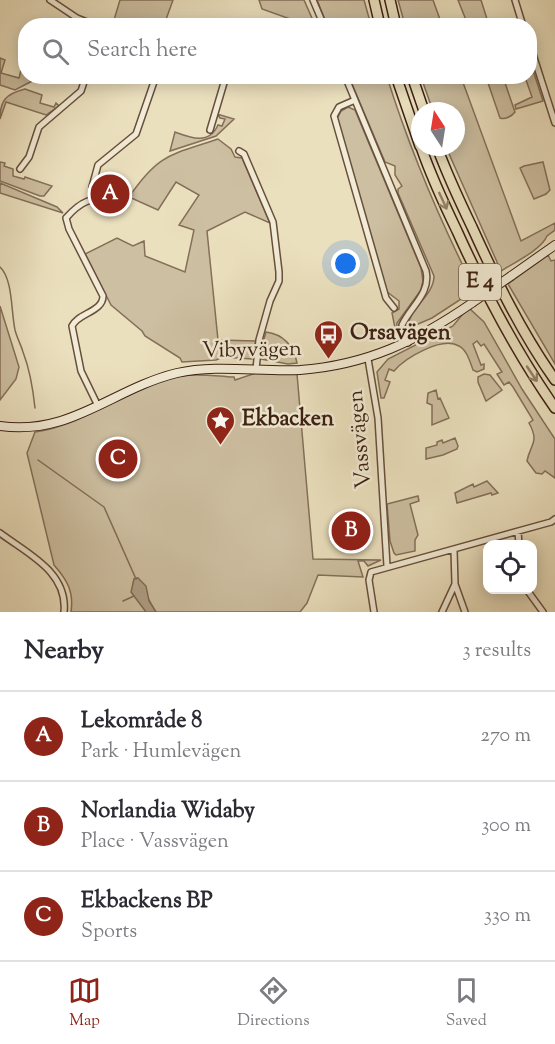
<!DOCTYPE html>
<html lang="en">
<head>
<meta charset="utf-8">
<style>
  body { margin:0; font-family:"Sorts Mill Goudy",serif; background:#f2f2f3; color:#2b2b33 }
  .controls { position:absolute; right:18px; bottom:18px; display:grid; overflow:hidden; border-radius:12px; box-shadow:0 3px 15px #0003 }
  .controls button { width:54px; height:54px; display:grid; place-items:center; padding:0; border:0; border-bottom:2px solid #e1e1e2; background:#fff; color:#2b2b33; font:30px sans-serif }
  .compass { position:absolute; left:411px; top:102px; width:54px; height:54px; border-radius:50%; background:#fff; box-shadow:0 3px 15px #0003; rotate:348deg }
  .you { position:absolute; left:346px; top:264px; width:21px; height:21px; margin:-15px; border:4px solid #fff; border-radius:50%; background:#1a73e8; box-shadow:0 0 0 9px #1a73e833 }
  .badge { display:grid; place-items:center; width:39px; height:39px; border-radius:50%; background:#8f2418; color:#fff; font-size:20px; font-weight:700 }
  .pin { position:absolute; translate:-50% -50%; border:3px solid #fff; box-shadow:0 2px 6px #0006 }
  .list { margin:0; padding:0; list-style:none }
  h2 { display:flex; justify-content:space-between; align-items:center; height:78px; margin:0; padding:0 24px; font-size:26px }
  h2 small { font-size:20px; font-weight:400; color:#7c7c81 }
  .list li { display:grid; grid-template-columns:39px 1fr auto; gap:18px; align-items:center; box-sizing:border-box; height:90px; padding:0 24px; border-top:2px solid #e1e1e2 }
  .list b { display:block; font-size:22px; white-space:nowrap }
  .list p { margin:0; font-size:20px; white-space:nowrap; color:#7c7c81 }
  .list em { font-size:20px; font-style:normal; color:#7c7c81 }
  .icon { flex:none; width:33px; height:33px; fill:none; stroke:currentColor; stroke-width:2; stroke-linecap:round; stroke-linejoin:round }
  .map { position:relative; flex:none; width:555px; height:612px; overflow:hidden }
  .search { position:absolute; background:#fff; box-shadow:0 3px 15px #0003; left:18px; right:18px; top:18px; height:66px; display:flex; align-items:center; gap:15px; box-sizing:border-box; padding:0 21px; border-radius:24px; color:#7c7c81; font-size:22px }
  .sheet { height:348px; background:#fff }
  nav { display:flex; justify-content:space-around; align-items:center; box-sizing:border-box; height:84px; border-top:2px solid #e1e1e2; background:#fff; font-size:16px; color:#7c7c81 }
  nav a { display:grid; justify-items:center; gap:3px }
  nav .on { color:#8f2418 }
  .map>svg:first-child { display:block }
  .green { fill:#cdbfa1; stroke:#846f5a; stroke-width:1.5 }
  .water { fill:#af9e84; stroke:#816b56; stroke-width:1.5 }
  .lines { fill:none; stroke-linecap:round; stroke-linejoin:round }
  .stream { stroke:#816b56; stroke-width:1.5 }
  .street-casing { stroke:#674f3d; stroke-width:8 }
  .secondary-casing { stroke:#3b1f12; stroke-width:10 }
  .highway-casing { stroke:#3b1f12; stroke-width:12 }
  .street { stroke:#f2ebd5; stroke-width:5 }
  .secondary { stroke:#f2ebd5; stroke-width:8 }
  .highway { stroke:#ebe0be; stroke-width:9 }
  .secondary-bridge-casing { stroke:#3b1f12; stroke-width:10; stroke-linecap:butt }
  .secondary-bridge { stroke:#f2ebd5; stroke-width:8 }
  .oneway { stroke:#938068 }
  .labels { text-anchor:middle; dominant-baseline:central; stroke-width:5; stroke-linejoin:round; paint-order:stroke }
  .shield { fill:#f2ebd5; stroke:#725c4c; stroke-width:1.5 }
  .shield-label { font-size:21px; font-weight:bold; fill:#3b1f12 }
  .poi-label { font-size:22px; font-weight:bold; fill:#3b1f12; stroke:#f2ebd5; text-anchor:start }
  .street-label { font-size:22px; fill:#3b1f12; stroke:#f2ebd5 }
</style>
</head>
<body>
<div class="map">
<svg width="555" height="612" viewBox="0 0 555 612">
  <rect width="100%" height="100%" fill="#ebe0be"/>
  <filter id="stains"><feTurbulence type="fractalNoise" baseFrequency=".00333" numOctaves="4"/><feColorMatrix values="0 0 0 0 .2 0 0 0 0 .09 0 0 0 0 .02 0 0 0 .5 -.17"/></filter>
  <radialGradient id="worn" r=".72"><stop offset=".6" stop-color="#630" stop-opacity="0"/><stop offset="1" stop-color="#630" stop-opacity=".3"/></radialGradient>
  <path class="green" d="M120,0H173L164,25H107L109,19L114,20Z
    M259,0H304L315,25H292L293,20L262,9Z
    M317,0H364L371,25H327Z
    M398,0H433L442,25H405Z
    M458,0H481L487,19L468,25Z
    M0,58L5,60L1,73L19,78L22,66L25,67L26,76L38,78L15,90L0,85Z
    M530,61L543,101L516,109L515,105L532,97L525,77L530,76Z
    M349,77H387C410,150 440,221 475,290L432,318L409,328C406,309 434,297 434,276L398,193V189L402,186L395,175V166L385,162Z
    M421,77H461L521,241L555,223V230L547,236C542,249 514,263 501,271L446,147H456V111H433Z
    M486,77H503L515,112C512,116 505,120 500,118Z
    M25,89L42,95L40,103L54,107L56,103L59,106L46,115L6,102L0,119C0,100 6,94 25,89Z
    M348,107L355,110L421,268L423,281L421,290L397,323L396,333L392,313L399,309V301L386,291L337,119L341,111Z
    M217,114L234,119L216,136L170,151L175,132C191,138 209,145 218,125L222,126L225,119L220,118Z
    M218,139L231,149L235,157L242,158L270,223L245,212L207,231L218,340L256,341L252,359L223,357L216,360L182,362L180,358L145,336L142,331L111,305L85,254L117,238L133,246L144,241L145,256L185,272L194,230L179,225L199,195L176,182L158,210L129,197C159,153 171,155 218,139Z
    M0,162L5,163L4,166L13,169V176L24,179L25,177L52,186L44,196H40L0,181Z
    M543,162L550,190L546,194L534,199L520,168L524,166Z
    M0,183L57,207L63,213L0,193Z
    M548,255L551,261L555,260V364L508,284Z
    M0,306L19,367L16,379L0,400Z
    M467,309H470L484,322L522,389L555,439V478L545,471L542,474L536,473L527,461C530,444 540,443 529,423L533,420L513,387L509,382L504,385L497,374L502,372L484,344L481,346L477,341L473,344L481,365L484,364V369L477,372L473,370C470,362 467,350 459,346C442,336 405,358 394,371L389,369L385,380L390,382L384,398H381L377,372L388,359L453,326Z
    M266,332C283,334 294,346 297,363L288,364L261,359L259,356Z
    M256,373L297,374L313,559L381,560L368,566L364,561H358L363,577L318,575L307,603L300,612H156C149,601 144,590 137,578L134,579L133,585L146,612H71C74,591 67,580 54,565L27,453L35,432C89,424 127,387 180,376C198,373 215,376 234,377L235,380Z
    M484,374L490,375L502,390L486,401L478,382V377Z
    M436,390L438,399L440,398L449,418L432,425V405L427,403L428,393Z
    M455,438L458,446L457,449L443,455L426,459V448L437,445V442L442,440L443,443Z
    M487,481L498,493L492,495L491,493L457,503L455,493L473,484L474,487Z
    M418,496L419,501L410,504L418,535L415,540V551L396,555L394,553L390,541L387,504Z"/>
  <path class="water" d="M138,578L146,586L149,601L156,612H146L131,592L134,579Z"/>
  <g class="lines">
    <path class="stream" d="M0,267C13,279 11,312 15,330C17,338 21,345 23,352C30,370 33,389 35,408
      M38,460L104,507L136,579
      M123,601L134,596"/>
    <defs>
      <path id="street" d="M50,0L77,18L97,26
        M313,0L324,26
        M515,0L523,26
        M530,45L555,123
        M345,76L426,271C431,293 411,306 402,325L403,333L408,343
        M355,100L339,107L334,116L386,298L394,308
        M210,130L226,76
        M239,151L244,154L273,222L279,272V281L270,301L259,340L256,369
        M20,169L29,157L39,127L81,91L86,76
        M92,187L98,165L136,134L156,76
        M368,359L378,418L387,566
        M98,406L81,371L72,326C78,313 103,312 103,296L69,229L66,218C94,186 103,208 129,194
        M518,532L519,544
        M0,533C28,554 68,572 64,612
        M455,584L465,612
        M527,590L543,612
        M374,612L369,580L371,572L551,522L555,519
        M442,612L455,584L454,550"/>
      <path id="secondary" d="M511,276L555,245
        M0,426C71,436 112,389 177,373C217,364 259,372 300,370C367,365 417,341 472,303"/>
      <path id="highway" d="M374,0L380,26
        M390,0L396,26
        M396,76L420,146
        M412,76L424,111
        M421,147C431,176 444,204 457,231C485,293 516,352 555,408
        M437,147C447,174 459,200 472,227C496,280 521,332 555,380"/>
    </defs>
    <use href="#street" class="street-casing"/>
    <use href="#secondary" class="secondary-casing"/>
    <use href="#highway" class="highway-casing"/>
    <use href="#street" class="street"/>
    <use href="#secondary" class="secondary"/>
    <use href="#highway" class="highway"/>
    <defs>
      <path id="secondary-bridge" d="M472,303L511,276"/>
    </defs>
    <use href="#secondary-bridge" class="secondary-bridge-casing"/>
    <use href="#secondary-bridge" class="secondary-bridge"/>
  </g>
  <defs><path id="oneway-shaft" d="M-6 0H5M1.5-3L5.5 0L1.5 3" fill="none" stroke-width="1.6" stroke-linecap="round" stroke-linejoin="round" transform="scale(1.5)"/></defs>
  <g class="oneway">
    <use href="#oneway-shaft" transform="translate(443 201) rotate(65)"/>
    <use href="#oneway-shaft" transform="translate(532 374) rotate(56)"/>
  </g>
  <defs>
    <symbol id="bus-pin" viewBox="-11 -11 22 30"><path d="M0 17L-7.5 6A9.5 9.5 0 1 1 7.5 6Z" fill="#8f2418" stroke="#f2ebd5"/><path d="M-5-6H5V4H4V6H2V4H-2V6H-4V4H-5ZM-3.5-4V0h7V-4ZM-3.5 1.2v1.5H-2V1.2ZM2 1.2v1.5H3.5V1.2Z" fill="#fff"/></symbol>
    <symbol id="sight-pin" viewBox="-11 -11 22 30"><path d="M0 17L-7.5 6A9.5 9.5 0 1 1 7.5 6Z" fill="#8f2418" stroke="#f2ebd5"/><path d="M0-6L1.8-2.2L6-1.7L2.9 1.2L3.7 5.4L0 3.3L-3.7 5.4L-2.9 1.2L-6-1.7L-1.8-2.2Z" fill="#fff"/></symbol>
  </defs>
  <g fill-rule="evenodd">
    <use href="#bus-pin" x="312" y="318" width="33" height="45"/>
    <use href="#sight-pin" x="204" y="404" width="33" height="45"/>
  </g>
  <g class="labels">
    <rect class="shield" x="459" y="264" width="42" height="36" rx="4.5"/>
    <g class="shield-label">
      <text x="480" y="282">E 4</text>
    </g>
    <g class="poi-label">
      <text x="350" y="334">Orsavägen</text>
      <text x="242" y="420">Ekbacken</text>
    </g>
    <g class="street-label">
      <text transform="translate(252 351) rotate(-1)">Vibyvägen</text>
      <text transform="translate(361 439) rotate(-95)">Vassvägen</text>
    </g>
  </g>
  <rect width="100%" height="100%" filter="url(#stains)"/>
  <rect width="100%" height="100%" fill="url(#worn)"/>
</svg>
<div class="controls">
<button><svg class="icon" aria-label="locate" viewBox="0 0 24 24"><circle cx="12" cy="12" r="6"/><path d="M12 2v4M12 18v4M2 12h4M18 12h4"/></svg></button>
</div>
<svg class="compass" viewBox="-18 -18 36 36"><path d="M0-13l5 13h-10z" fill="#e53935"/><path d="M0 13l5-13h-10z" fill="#7c7c81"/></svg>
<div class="you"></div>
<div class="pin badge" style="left:110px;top:194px">A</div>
<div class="pin badge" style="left:351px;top:531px">B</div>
<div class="pin badge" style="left:118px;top:459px">C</div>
<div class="search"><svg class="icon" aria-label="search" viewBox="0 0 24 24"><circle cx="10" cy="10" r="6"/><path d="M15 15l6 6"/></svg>Search here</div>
</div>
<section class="sheet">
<h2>Nearby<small>3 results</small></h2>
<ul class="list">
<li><span class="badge">A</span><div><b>Lekområde 8</b><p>Park · Humlevägen</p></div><em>270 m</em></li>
<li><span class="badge">B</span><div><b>Norlandia Widaby</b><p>Place · Vassvägen</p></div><em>300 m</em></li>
<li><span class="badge">C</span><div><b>Ekbackens BP</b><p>Sports</p></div><em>330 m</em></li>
</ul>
</section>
<nav>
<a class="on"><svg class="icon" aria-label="map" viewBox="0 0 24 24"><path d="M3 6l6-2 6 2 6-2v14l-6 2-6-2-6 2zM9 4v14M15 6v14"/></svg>Map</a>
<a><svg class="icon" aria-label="directions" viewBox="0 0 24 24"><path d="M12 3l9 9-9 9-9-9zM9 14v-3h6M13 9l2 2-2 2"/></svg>Directions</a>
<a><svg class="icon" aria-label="saved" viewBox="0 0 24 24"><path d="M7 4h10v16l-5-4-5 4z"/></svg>Saved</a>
</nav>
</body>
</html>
